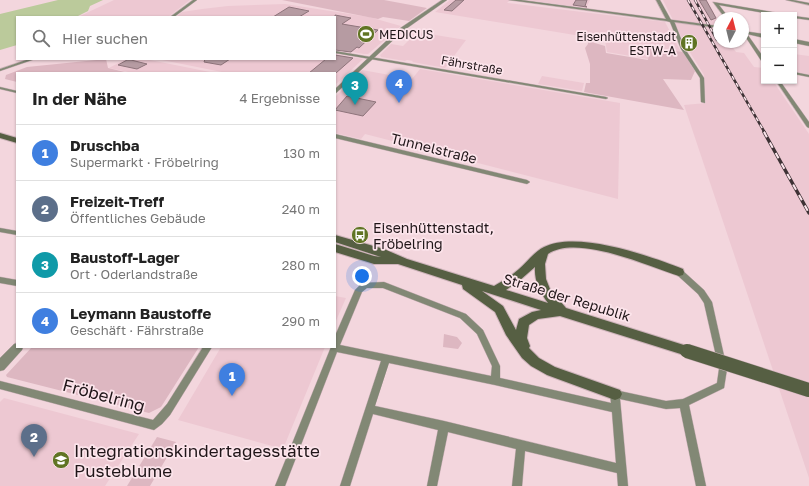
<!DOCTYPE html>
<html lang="de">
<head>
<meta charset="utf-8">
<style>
  body { margin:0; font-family:"Golos Text",sans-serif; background:#f6f6f6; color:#222 }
  .controls { position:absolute; right:12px; top:12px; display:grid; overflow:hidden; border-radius:0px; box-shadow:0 1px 3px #0004 }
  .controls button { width:36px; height:36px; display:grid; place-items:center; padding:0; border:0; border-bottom:1px solid #e0e0e0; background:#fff; color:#222; font:20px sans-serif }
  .compass { position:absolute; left:713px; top:12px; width:36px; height:36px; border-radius:50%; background:#fff; box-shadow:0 1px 3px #0004; rotate:7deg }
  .you { position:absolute; left:362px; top:276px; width:14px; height:14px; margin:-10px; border:3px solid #fff; border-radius:50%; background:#1a73e8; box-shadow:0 0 0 6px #1a73e833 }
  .badge { display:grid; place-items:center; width:26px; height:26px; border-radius:50%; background:#b45309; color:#fff; font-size:13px; font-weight:700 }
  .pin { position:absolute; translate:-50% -33px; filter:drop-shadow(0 1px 2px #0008) }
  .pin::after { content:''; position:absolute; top:21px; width:14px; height:12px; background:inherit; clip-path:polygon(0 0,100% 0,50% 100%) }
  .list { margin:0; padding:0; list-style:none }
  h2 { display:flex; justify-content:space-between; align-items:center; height:52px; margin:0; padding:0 16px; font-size:17px }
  h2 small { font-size:13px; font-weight:400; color:#767676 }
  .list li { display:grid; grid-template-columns:26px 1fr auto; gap:12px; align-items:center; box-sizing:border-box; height:56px; padding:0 16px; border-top:1px solid #e0e0e0 }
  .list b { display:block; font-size:15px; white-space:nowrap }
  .list p { margin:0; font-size:13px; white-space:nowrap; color:#767676 }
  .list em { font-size:13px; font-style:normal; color:#767676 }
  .icon { flex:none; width:22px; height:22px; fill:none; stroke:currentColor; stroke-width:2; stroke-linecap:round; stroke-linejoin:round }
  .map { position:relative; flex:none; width:809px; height:486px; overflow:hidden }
  .search { position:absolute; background:#fff; box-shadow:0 1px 3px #0004; left:16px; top:16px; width:320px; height:44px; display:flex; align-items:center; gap:10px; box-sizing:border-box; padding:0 14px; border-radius:0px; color:#767676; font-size:15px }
  .panel { position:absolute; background:#fff; box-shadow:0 1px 3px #0004; left:16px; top:72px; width:320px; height:276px; border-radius:0px }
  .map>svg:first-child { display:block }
  .built { fill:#edc8d2 }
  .green { fill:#ddb7c1 }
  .water { fill:#bbca9b }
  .building { fill:#b69ba2; stroke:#8e747b }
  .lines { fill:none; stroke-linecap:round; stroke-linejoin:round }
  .minor-casing { stroke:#cdb3ba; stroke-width:1 }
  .tertiary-casing { stroke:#cdb3ba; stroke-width:1 }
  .secondary-casing { stroke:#cdb3ba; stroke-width:2 }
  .minor { fill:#828875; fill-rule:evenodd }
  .tertiary { fill:#828875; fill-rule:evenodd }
  .secondary { fill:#565f43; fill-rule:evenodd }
  .rail-far1-casing { stroke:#3e3235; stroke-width:2.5 }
  .rail-casing { stroke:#3e3235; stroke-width:3.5 }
  .rail-far1 { stroke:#fce4eb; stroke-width:1.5; stroke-dasharray:4; stroke-linecap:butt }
  .rail { stroke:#fce4eb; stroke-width:2; stroke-dasharray:6; stroke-linecap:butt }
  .secondary-bridge-casing { stroke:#cdb3ba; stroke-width:15; stroke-linecap:butt }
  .secondary-bridge { stroke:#565f43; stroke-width:14 }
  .labels { text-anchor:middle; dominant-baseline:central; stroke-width:3.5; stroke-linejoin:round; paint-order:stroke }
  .far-poi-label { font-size:12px; fill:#1f1518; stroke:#fce4eb; text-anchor:start }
  .far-street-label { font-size:12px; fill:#1f1518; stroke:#fce4eb }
  .street-label { font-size:14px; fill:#1f1518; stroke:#fce4eb }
  .poi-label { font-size:14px; fill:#1f1518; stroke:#fce4eb; text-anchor:start }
  .near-street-label { font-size:17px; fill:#1f1518; stroke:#fce4eb }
  .near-poi-label { font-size:17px; fill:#1f1518; stroke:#fce4eb; text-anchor:start }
</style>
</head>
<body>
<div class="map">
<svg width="809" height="486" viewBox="0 0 809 486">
  <rect width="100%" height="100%" fill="#f3d6dd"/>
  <path class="built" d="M114,0H190L168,17H78Z
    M450,0H510L507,3L665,22L681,52L650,46L648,59L607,52L605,40L435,12Z
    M527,0H590L586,8Z
    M663,0H707L719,22V42H729L736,52L744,53L754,67L764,68V81H773L809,134V478L684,105L706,103L704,75L686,46Z
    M285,4L369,17L401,26L368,54H364L335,49V17H176L182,12L202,9L228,6Z
    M417,32L466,40L445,68L412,62L413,61L407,60L405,61L381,57L380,55L391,44L403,46Z
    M335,54L363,59L335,85V73H227L157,59H335Z
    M794,54L809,56V75L794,71Z
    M126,59H145L215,73H133L109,68Z
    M420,69L620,103L618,199L365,134L361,139L335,133V97L362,70L412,79Z
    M542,76L584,83L582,91L538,84Z
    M335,296L346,298L335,323Z
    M221,347H325L283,449L178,420Z
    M4,398L139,434L105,486H0V402Z"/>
  <path class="green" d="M282,0H384L427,8L409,21L383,17L378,19Z
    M588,41L605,46L606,53L648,60L650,47L683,52L695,71L691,80L663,79L684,110L584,92L586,83H590V64L585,48L588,44Z
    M106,59L108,68L129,73H17V82L5,79L6,75L27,67Z
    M444,334L457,337L462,343L458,349L443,347Z
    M32,347H199L161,407L149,413L7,377L6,375Z
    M157,437L176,442L150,486H127Z"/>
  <path class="water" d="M58,0H103L90,6L88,11L76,17H17V45L0,50V14Z"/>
  <path class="building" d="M456,0H464L452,11L444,10Z
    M576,0H587L585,6L587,7L573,5Z
    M699,0H706L716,18L711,20Z
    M289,7L309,11L299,17H273Z
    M335,15L351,18L342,24L378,30L359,48L357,47L351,52L335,50Z
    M335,55L353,58L336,73H309L326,59H335Z
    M205,59H230L221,65L204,62Z
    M127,60H131L147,64L137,69L118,65Z
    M347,96L376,102L363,116L335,110Z"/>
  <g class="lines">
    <defs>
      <path id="minor" d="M193,0H197L174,17H170Z
        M656,0H660L671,20L674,21L685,49L704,78L705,103L701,102L700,78L681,49L670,22L667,21Z
        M786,0H793L809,3V5Z
        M743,31H745L764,58V62H762L743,33Z
        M335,51L606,97L608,98L606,99L335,53Z
        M29,59H35L0,71V69Z
        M794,72L809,75V77L794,74Z
        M776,81H780L809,122V128L807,127Z
        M0,87L17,91V93L0,89Z
        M335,134L527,180L530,182L527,184L335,138Z
        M0,228L17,231V235L0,232Z
        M679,269L682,270L704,290L712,302L727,369L724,388L689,405L706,486H696L680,408L666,409L620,399L628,486H618L617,473L525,451L522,486H512L516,449L448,432L437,486H427L438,430L373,414L350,486H340L381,361L337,352L285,486H275L331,347H335V336L355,290L362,283L384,282L466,314L483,330L500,366V378L611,403L610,394L612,391L615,390L666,401L683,399L717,383L719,369L704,303L698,294L676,274L675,272L676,270ZM367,288H383L460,318L477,334L492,366L491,376L340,345L362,292ZM389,363L495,385L612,412L616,463L444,421L375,406Z
        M0,277L17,280V286L0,283Z
        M203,347H212L170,415L162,424L154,430L0,389V381L153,420L167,404Z"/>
      <path id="tertiary" d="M442,0H447L403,31L335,94V89L399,29Z
        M509,0H521L719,26V28Z
        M713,2L784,14L786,15H776L719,5L729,18H725Z
        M794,16L809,18V20L794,18Z
        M743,31L764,34V38L743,33Z
        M794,39L809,42V46L794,43Z
        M17,343V347H23L22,350L4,370L0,371V358L14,344Z"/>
      <path id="secondary" d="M0,133L17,138V143L0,138Z
        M335,235L384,249L407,259L494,286C503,281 511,276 519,269C527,262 534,252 544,247C577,230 650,256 683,269L684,272L683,275L679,276C648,266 577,234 548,254L545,264L546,279L550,289L566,308L687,346L691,347L693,351L691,355L687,356L560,316L538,319L529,325L527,338L530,346L529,348L539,358L555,367L620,390L622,394L620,398L615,400L547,375L531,366L522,358L506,335L495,312L463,289L462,285L398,264H374L335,252V244L374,256L381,257L335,242ZM535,267C534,281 540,292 548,303L506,290L519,281ZM482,291L541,310L532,312L519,319L516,330L503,306Z"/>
    </defs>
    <use href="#minor" class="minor-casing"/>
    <use href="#tertiary" class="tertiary-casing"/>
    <use href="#secondary" class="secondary-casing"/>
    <use href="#minor" class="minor"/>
    <use href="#tertiary" class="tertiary"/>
    <use href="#secondary" class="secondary"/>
    <defs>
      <path id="rail-far1" d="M688,0L765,133
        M695,0L717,40"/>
      <path id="rail" d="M764,132L809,213"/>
    </defs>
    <use href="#rail-far1" class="rail-far1-casing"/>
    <use href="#rail" class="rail-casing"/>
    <use href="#rail-far1" class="rail-far1"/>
    <use href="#rail" class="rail"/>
    <defs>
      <path id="secondary-bridge" d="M687,351L809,390"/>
    </defs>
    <use href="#secondary-bridge" class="secondary-bridge-casing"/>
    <use href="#secondary-bridge" class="secondary-bridge"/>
  </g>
  <defs>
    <symbol id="stadium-disc" viewBox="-11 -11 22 22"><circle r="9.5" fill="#607423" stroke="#fce4eb"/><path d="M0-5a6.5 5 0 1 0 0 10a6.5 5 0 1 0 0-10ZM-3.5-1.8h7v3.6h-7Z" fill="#fff"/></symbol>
    <symbol id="building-disc" viewBox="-11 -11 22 22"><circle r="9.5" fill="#607423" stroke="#fce4eb"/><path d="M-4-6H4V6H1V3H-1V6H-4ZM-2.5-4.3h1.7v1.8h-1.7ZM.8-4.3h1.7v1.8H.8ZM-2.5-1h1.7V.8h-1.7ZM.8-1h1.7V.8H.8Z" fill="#fff"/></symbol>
    <symbol id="bus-disc" viewBox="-11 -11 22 22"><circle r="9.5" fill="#607423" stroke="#fce4eb"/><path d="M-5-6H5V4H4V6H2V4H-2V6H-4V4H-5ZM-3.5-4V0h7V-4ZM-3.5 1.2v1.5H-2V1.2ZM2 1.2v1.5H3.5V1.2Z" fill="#fff"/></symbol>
    <symbol id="school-disc" viewBox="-11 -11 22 22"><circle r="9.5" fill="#607423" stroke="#fce4eb"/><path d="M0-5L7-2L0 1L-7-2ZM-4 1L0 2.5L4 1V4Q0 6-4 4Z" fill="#fff"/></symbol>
  </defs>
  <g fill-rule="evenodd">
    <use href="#stadium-disc" x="356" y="24" width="20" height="20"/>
    <use href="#building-disc" x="679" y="33" width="20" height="20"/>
    <use href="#bus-disc" x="350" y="225" width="20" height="20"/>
    <use href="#school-disc" x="51" y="450" width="20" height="20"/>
  </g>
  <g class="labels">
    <g class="far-poi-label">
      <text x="379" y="34">MEDICUS</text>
      <text x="676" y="36" text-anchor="end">Eisenhüttenstadt<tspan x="676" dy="14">ESTW-A</tspan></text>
    </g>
    <g class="far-street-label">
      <text transform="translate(472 65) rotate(10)">Fährstraße</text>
    </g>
    <g class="street-label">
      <text transform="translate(434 148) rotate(14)">Tunnelstraße</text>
      <text transform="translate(567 297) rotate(17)">Straße der Republik</text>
    </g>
    <g class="poi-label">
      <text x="373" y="227">Eisenhüttenstadt,<tspan x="373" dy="16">Fröbelring</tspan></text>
    </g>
    <g class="near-street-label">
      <text transform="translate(104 395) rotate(15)">Fröbelring</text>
    </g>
    <g class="near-poi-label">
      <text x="74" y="450">Integrationskindertagesstätte<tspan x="74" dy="20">Pusteblume</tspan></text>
    </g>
  </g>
</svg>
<div class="controls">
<button>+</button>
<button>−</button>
</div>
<svg class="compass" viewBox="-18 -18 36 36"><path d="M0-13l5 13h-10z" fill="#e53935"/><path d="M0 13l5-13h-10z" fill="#767676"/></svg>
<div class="you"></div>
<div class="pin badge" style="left:232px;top:396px;background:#3f7fe0">1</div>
<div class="pin badge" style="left:34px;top:457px;background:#5c6f8a">2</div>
<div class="pin badge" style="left:355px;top:105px;background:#0f9aa8">3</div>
<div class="pin badge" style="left:399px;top:103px;background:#3f7fe0">4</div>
<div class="search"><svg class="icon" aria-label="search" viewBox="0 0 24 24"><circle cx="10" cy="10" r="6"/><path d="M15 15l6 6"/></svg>Hier suchen</div>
<section class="panel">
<h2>In der Nähe<small>4 Ergebnisse</small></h2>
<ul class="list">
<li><span class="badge" style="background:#3f7fe0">1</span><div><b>Druschba</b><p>Supermarkt · Fröbelring</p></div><em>130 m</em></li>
<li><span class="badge" style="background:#5c6f8a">2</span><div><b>Freizeit-Treff</b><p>Öffentliches Gebäude</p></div><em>240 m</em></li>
<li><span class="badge" style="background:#0f9aa8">3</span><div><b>Baustoff-Lager</b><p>Ort · Oderlandstraße</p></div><em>280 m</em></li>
<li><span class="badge" style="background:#3f7fe0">4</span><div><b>Leymann Baustoffe</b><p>Geschäft · Fährstraße</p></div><em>290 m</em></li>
</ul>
</section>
</div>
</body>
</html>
